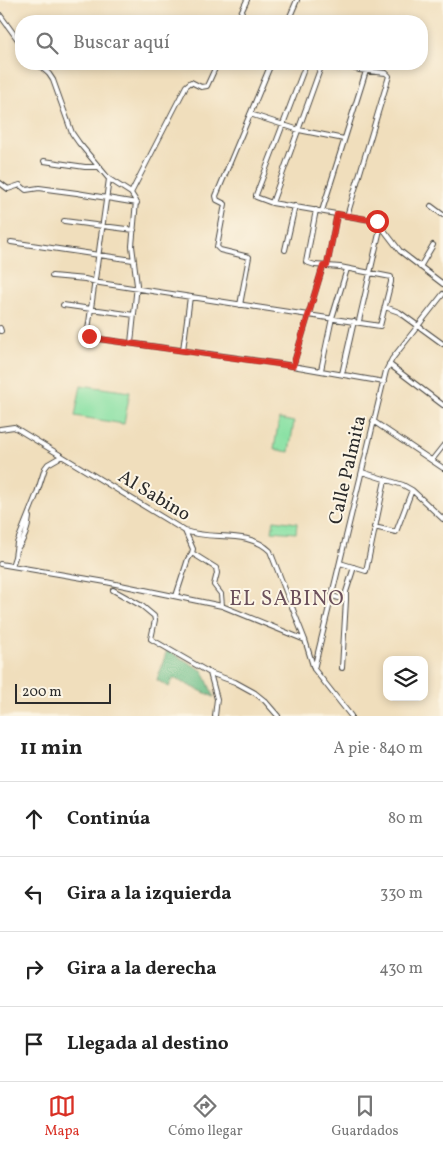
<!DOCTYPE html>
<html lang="es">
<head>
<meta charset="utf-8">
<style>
  body { margin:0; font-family:Vollkorn,serif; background:#f2f2f2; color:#222 }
  .controls { position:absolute; right:15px; bottom:15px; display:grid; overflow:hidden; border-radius:10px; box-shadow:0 2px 8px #0003 }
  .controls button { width:45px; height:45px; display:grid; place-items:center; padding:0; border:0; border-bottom:1px solid #e0e0e0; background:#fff; color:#222; font:25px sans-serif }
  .scale { position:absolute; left:15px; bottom:12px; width:96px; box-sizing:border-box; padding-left:5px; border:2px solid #2b2b2b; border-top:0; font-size:14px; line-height:18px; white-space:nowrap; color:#2b2b2b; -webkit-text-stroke:4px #fcf5e5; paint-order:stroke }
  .stop { position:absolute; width:15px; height:15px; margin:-11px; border:4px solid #d93025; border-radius:50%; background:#fff }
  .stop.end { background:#d93025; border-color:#fff; box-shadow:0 1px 5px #0008 }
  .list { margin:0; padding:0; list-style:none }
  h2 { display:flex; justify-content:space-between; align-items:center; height:65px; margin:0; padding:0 20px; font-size:21px }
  h2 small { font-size:16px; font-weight:400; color:#767676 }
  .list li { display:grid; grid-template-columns:32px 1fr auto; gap:15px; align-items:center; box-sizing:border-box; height:75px; padding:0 20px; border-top:1px solid #e0e0e0 }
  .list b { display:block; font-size:19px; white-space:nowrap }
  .list em { font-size:16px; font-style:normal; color:#767676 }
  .icon { flex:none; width:28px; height:28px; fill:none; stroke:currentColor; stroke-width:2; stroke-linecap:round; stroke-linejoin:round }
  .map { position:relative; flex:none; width:443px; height:716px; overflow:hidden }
  .search { position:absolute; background:#fff; box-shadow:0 2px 8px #0003; left:15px; right:15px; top:15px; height:55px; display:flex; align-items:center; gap:12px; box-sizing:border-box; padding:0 18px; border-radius:20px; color:#767676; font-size:19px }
  .sheet { height:365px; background:#fff }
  nav { display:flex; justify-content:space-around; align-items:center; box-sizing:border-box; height:70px; border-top:1px solid #e0e0e0; background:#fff; font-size:14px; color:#767676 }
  nav a { display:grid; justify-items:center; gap:2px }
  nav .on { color:#d93025 }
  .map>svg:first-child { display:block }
  .green { fill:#8ae1a4; stroke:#5a8668 }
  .forest { fill:#6fbf8a; stroke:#4d755a }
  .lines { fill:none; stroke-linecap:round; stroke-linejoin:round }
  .minor-casing { stroke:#494641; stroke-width:6 }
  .minor { stroke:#fff; stroke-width:4 }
  .route { stroke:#d93025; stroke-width:6 }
  .labels { text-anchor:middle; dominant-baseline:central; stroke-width:4; stroke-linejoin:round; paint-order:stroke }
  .street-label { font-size:19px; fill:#2b2b2b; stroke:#fcf5e5 }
  .quarter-label { font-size:21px; letter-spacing:1px; fill:#6c515c; stroke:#fcf5e5 }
</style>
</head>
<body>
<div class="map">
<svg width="443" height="716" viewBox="0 0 443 716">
  <rect width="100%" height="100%" fill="#fcf5e5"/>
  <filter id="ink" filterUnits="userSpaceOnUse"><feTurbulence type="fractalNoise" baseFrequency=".02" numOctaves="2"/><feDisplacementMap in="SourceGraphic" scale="10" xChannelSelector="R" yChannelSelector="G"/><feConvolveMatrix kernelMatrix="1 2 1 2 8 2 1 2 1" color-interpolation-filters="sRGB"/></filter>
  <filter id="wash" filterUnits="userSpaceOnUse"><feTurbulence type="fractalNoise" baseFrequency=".0096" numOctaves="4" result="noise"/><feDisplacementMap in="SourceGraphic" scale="20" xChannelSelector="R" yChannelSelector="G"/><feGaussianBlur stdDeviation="1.12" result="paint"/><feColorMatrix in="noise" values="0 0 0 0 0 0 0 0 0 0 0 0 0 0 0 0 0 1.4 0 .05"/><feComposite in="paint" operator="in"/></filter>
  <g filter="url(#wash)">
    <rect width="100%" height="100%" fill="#f0debc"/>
    <path class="green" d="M81,385L130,392L124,424L75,416Z
      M279,419L294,422L289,452L274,449Z
      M274,520L297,523L296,533L272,531Z"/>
    <path class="forest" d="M167,650L203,671L214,697L173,678L169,687L157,680Z"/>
  </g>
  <g filter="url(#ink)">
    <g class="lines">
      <defs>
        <path id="minor" d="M0,15L21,44
          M237,21L247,0
          M288,21L297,0
          M38,64L49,74L53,80L72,133L79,143L109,179L131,193L136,201L132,246L137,285L131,343
          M306,64L256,195V197L272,203L377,221L400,251L443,284
          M339,64L359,70L386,73L389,76L347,216
          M250,114L299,130L344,139
          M44,161L85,167H100
          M109,179L88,330L87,333L92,338L281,364L384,382
          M0,183L8,189L20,185L26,190L39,188L77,193L137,203
          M131,193L186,86L191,82L201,87L207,86L217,64
          M272,203L322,64
          M431,206L443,215
          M322,211L366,71
          M64,221L134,230
          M11,242L133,260
          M285,250L295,206
          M327,266L337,214
          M420,267L433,245
          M52,276L85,279L100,283L380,326L391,282V277L340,267L315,265L306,262L316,210
          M63,305L134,315
          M240,305L249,257L220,250L217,247L225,204L217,200L216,196L271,64
          M385,307L399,312L443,344
          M359,321L381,225
          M0,328L1,331H0
          M183,350L190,297
          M389,364L443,405
          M293,366L323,266
          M321,370L332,318L347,269
          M342,374L354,321
          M373,421L443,468
          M0,429L14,427L185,531C213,541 247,529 270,551L305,640L314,669L351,716
          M432,460L443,446
          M362,472L403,485L412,490L443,519
          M374,527L396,532L412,490
          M17,549C25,539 28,530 29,517
          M192,553L216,568L217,573L214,585L221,594L222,606
          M340,563L366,571L385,480
          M0,564L106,582L222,606L305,640
          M12,566L15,557L17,543L37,493L45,468L48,464L62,456
          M113,590L142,606L154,616L155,620L151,639L210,673L235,682L255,693L265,701L278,716
          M176,596L188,559L192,553L193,549L185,531
          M332,596L346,600L342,668
          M346,600V592L354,567
          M314,669L386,371L392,359L443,294
          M210,673L217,699L215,716"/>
      </defs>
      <use href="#minor" class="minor-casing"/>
      <use href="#minor" class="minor"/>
    </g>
  </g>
  <g class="lines" filter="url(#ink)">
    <path class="route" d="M89,336L92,338L293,366L323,266H327L337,214L377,221"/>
  </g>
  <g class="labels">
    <g class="street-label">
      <text transform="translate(348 470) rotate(-77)">Calle Palmita</text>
      <text transform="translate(154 496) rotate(31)">Al Sabino</text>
    </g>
    <g class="quarter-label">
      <text x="287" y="599">EL SABINO</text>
    </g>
  </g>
</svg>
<div class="controls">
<button><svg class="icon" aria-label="layers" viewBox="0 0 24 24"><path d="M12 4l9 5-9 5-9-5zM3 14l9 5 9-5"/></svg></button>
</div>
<div class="scale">200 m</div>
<div class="stop" style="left:377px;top:221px"></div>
<div class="stop end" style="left:89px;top:336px"></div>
<div class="search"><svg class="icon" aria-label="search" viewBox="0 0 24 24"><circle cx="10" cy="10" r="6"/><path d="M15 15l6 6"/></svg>Buscar aquí</div>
</div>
<section class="sheet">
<h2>11 min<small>A pie · 840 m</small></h2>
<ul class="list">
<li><svg class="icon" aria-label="ahead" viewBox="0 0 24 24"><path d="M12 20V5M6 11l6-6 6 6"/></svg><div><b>Continúa</b></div><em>80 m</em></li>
<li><svg class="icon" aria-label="left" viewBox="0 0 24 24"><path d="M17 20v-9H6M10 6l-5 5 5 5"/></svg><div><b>Gira a la izquierda</b></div><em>330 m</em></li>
<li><svg class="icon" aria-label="right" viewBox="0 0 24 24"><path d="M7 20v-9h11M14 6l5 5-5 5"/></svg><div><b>Gira a la derecha</b></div><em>430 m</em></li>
<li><svg class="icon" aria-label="arrive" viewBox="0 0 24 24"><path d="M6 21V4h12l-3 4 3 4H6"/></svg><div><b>Llegada al destino</b></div></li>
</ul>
</section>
<nav>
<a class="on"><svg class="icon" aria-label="map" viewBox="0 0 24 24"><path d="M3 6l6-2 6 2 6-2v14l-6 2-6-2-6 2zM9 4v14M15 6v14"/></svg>Mapa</a>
<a><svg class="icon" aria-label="directions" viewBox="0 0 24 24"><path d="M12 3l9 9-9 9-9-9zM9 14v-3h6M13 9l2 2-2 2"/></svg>Cómo llegar</a>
<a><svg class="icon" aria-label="saved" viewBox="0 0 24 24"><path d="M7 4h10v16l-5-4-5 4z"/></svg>Guardados</a>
</nav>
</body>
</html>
